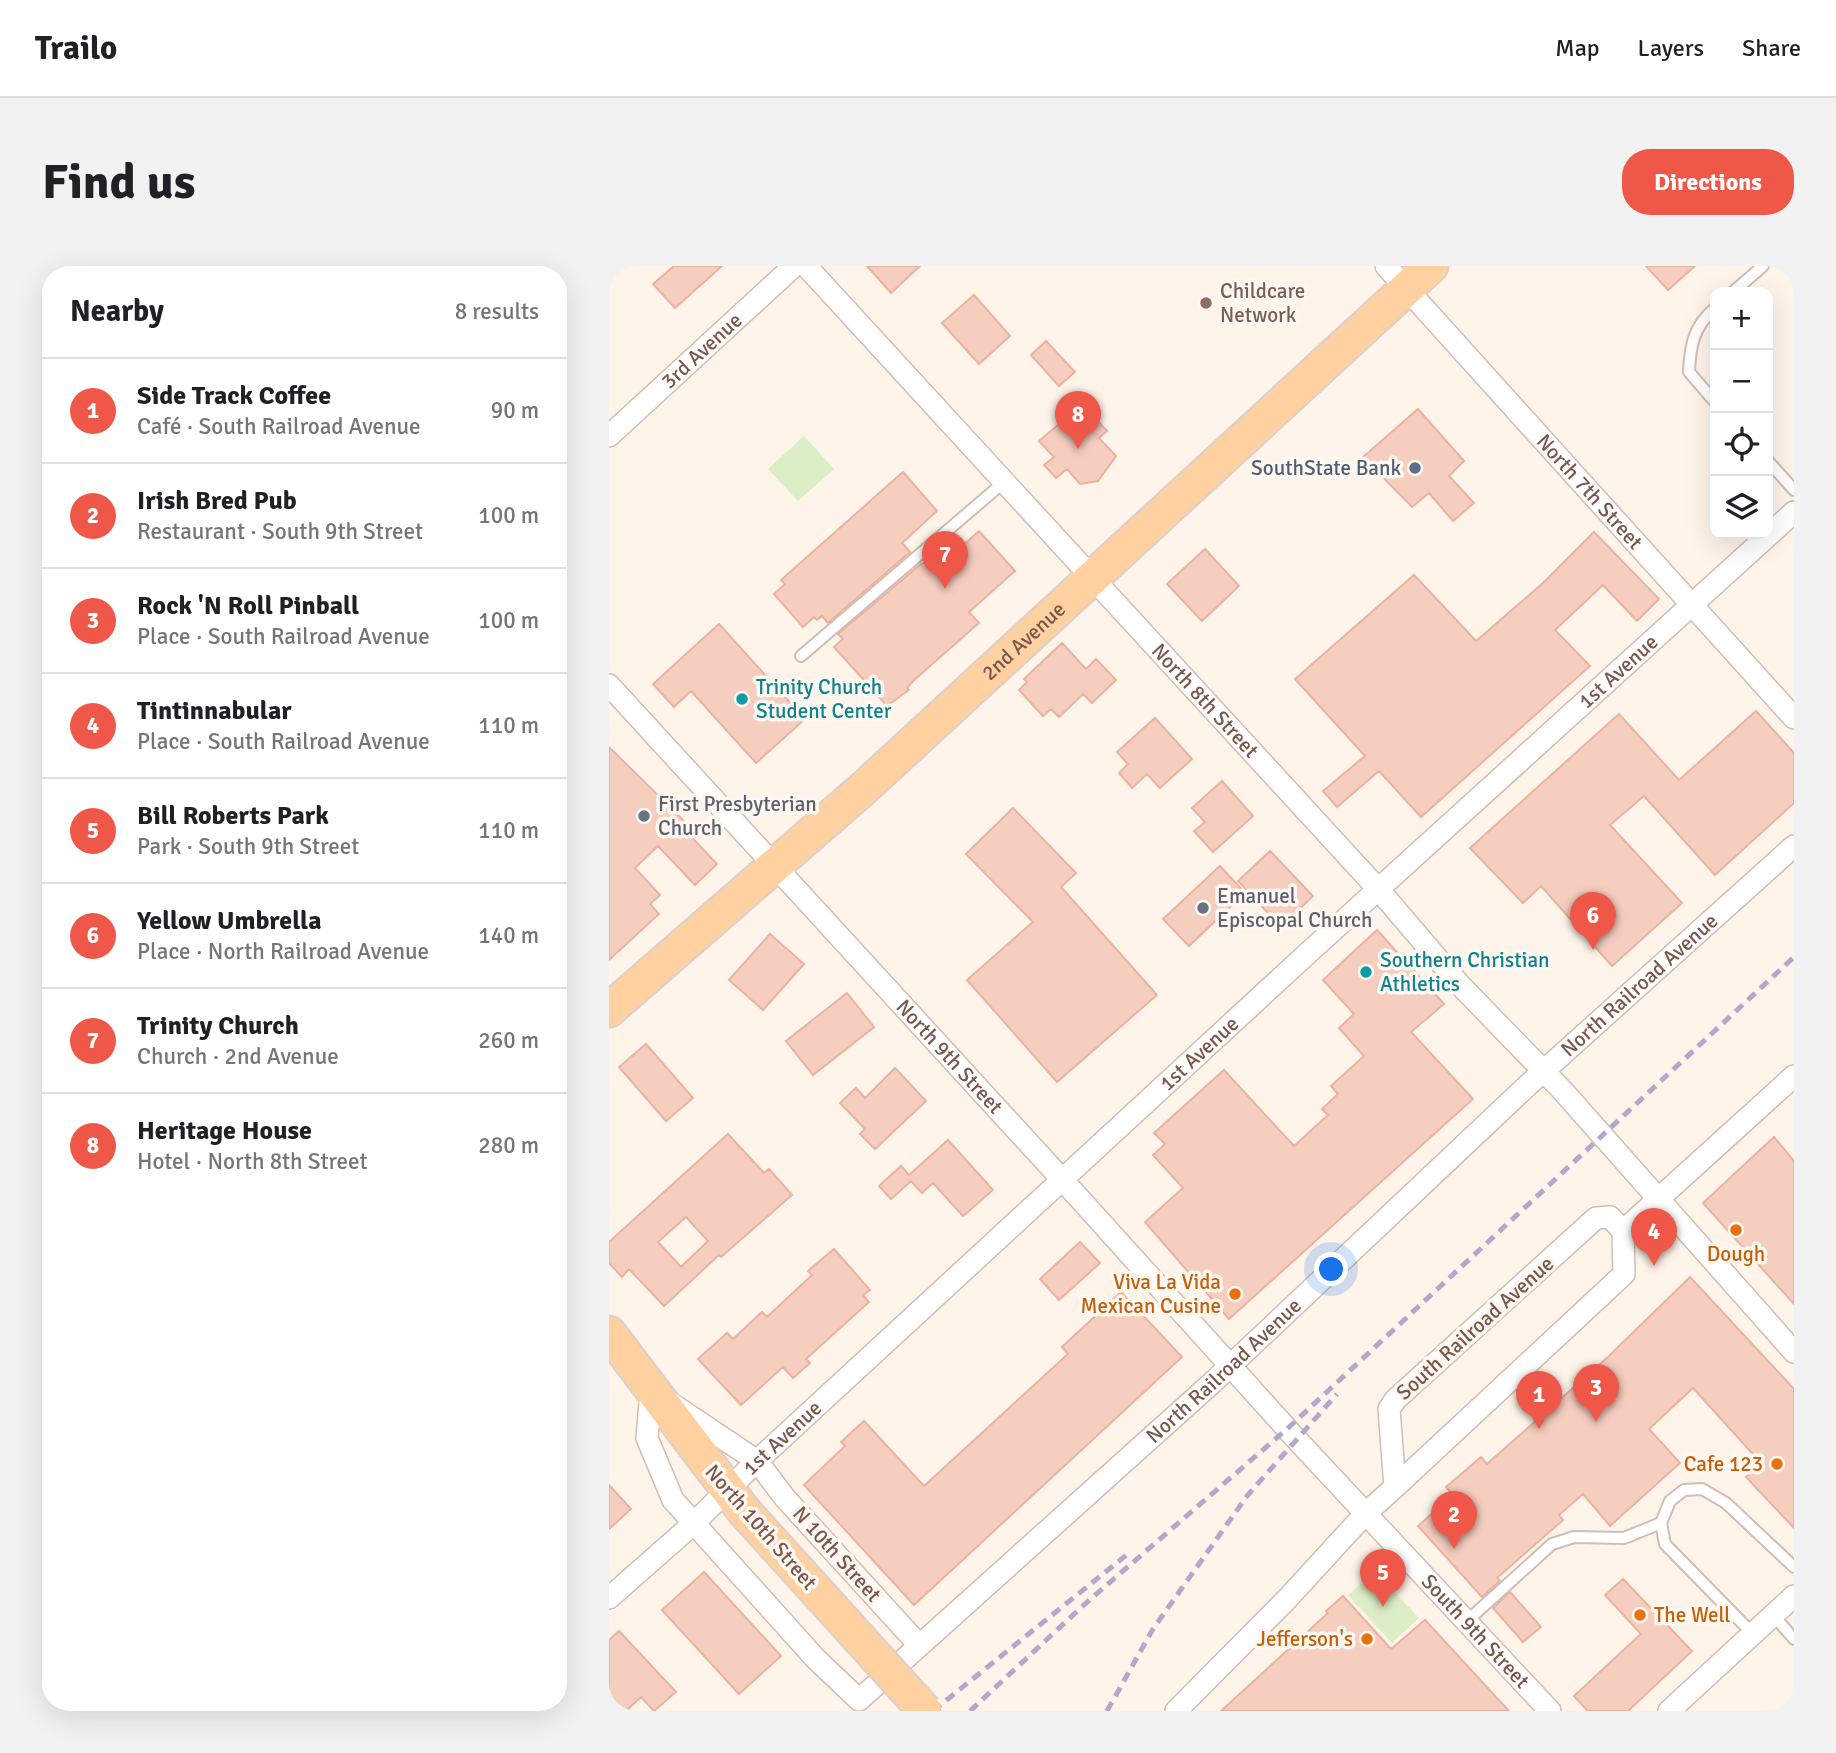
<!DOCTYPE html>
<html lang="en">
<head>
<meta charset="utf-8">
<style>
  body { margin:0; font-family:Signika,sans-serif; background:#f2f2f2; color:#202124 }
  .controls { position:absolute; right:21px; top:21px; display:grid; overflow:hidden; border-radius:14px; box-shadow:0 7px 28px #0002 }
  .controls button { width:63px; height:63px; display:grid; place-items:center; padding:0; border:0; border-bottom:2px solid #e0e0e0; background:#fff; color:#202124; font:35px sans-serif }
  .you { position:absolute; left:723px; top:1004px; width:24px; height:24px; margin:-18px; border:5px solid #fff; border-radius:50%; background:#1a73e8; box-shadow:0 0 0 10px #1a73e833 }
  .badge { display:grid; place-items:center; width:46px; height:46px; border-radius:50%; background:#ef5848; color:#fff; font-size:23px; font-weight:700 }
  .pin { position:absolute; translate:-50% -58px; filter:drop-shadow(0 2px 4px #0008) }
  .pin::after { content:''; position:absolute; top:37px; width:24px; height:21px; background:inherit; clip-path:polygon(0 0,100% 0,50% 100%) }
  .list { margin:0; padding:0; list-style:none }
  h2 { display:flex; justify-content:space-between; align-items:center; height:91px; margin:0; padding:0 28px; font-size:30px }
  h2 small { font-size:23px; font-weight:400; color:#757577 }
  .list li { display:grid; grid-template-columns:46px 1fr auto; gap:21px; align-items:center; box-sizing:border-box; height:105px; padding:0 28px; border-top:2px solid #e0e0e0 }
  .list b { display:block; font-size:26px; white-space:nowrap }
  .list p { margin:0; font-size:23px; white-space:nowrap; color:#757577 }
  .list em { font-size:23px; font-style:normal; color:#757577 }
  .icon { flex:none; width:38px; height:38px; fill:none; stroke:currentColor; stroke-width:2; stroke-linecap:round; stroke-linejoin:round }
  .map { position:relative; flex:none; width:1185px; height:1445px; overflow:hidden; border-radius:28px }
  header { display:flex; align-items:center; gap:42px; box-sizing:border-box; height:98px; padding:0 35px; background:#fff; border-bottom:2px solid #e0e0e0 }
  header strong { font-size:33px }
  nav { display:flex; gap:38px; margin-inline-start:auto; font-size:24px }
  .intro { display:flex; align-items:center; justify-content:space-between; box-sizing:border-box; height:168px; padding:0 42px }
  h1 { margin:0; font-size:49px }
  .button { padding:18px 32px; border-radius:28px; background:#ef5848; color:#fff; font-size:24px; font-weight:700 }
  main { display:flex; gap:42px; padding:0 42px }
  aside { flex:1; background:#fff; border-radius:28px; box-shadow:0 7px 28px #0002 }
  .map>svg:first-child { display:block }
  .green { fill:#dbeec6 }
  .building { fill:#f6cec0; stroke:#eab29f; stroke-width:2; fill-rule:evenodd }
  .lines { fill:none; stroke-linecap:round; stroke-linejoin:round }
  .service-casing { stroke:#d4bcb1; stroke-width:14 }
  .minor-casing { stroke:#d4bcb1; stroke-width:24 }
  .primary-casing { stroke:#dad0cc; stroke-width:37 }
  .service { stroke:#fff; stroke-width:10 }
  .minor { stroke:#fff; stroke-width:21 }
  .primary { stroke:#ffd0a0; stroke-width:33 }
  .rail { stroke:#b5a6cb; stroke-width:5; stroke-dasharray:10 7; stroke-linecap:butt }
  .primary-bridge-casing { stroke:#dad0cc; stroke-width:37; stroke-linecap:butt }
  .primary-bridge { stroke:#ffd0a0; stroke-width:33 }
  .education-dot { fill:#8d6e63; stroke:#fff8f2; stroke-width:2.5 }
  .service-dot { fill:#5c6f8a; stroke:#fff8f2; stroke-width:2.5 }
  .culture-dot { fill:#0f9aa8; stroke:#fff8f2; stroke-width:2.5 }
  .worship-dot { fill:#6b7280; stroke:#fff8f2; stroke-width:2.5 }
  .food-dot { fill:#e8710a; stroke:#fff8f2; stroke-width:2.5 }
  .labels { text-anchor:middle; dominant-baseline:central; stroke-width:7; stroke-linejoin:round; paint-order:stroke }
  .education-label { font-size:21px; fill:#785e54; stroke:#fff8f2; text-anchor:start }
  .street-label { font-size:21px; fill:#7c564a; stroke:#fff8f2 }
  .service-label { font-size:21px; fill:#4e5e75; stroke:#fff8f2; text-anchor:end }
  .culture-label { font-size:21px; fill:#0d838f; stroke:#fff8f2; text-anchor:start }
  .worship-label { font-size:21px; fill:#5b616d; stroke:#fff8f2; text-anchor:start }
  .food-label { font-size:21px; fill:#c56008; stroke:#fff8f2; text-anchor:end }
</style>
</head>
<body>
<header>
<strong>Trailo</strong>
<nav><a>Map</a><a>Layers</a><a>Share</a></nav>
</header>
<div class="intro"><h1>Find us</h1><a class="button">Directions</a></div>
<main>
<aside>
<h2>Nearby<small>8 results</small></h2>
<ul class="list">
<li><span class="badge">1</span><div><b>Side Track Coffee</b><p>Café · South Railroad Avenue</p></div><em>90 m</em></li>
<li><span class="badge">2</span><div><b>Irish Bred Pub</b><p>Restaurant · South 9th Street</p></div><em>100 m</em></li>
<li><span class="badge">3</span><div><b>Rock 'N Roll Pinball</b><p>Place · South Railroad Avenue</p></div><em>100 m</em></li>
<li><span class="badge">4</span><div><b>Tintinnabular</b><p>Place · South Railroad Avenue</p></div><em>110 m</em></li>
<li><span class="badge">5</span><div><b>Bill Roberts Park</b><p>Park · South 9th Street</p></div><em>110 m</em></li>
<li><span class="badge">6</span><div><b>Yellow Umbrella</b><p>Place · North Railroad Avenue</p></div><em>140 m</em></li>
<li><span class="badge">7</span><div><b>Trinity Church</b><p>Church · 2nd Avenue</p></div><em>260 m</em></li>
<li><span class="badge">8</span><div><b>Heritage House</b><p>Hotel · North 8th Street</p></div><em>280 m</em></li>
</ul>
</aside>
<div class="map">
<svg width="1185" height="1445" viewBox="0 0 1185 1445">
  <rect width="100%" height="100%" fill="#fef4ea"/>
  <path class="green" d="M195,170L225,203L189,235L159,203Z
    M766,1305L810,1352L783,1377L739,1329Z"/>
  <path class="building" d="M65,0H113L66,42L44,18Z
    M258,0H311L282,27Z
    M1037,0H1086L1059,24Z
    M365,29L401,70L370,98L333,57Z
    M437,75L466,106L450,120L422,89Z
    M809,143L855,195L840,210L865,237L844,255L820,227L803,241L754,191Z
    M470,149L476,156L484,150L498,165L490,172L507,190L489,215L471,218L458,203L447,212L435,199L445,191L430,175L457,152L462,157Z
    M294,206L328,245L293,277L301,286L219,357L213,350L208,354L205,351L194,361L165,328L176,318L172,314Z
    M370,265L406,305L360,346L370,357L304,415L298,422L300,424L278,440L225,381L234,373L229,368L312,298L317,296L325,306Z
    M985,266L1050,333L1028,355L994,319L946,364L981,400L812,551L770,505L728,541L714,525L756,490L686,413L805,309L867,375L934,317Z
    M596,283L630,320L593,355L558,318Z
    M110,358L196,453L147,497L82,425L65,441L44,418Z
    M453,377L477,403L487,393L507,414L483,437L474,428L450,451L442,443L434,450L410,424L418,416L415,413Z
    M1147,445L1185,487V537L1106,609L1035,530L1001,559L1073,637L1003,700L932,620L914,637L861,582L1010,448L1070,514Z
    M546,452L583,493L551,522L538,508L523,522L510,507L519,498L508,486Z
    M0,481L75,555L71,559L108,598L86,619L49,580L26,602L51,629L41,638L50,648L0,694Z
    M613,515L644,550L604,586L585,565L596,556L583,542Z
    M404,542L467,607L452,621L548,729L448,816L358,714L424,656L357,588Z
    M661,585L704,630L672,661L629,615Z
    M611,600L636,627L580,680L554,653Z
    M768,664L835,738L802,766L864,833L620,1053L536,956L574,922L544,889L556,878L545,867L615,804L685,880L719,849L713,843L729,828L722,820L755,790L730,762L745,748L714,714Z
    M161,668L195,698L154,744L120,714Z
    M238,727L265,761L204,809L177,775Z
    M37,778L84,832L57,855L10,801Z
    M286,802L317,835L266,883L251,868L256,863L231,837L247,822L256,832Z
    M119,868L155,907L160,903L183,929L112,991L110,989L55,1040L20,1003L13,1011L0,997V976ZM77,951L99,975L72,1001L49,976Z
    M1165,871L1185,895V1038L1094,937Z
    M339,874L384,924L354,950L324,917L313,927L302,915L282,933L270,920L292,900L300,909Z
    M471,976L491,997L450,1034L431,1013Z
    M225,983L261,1024L254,1029L260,1036L197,1093L201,1097L184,1112L174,1101L132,1139L89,1093L118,1067L124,1073L153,1046L158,1051L203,1009L199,1005Z
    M1081,1011L1185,1123V1262L1137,1211L1152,1197L1084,1122L1040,1163L1071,1197L1001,1260L974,1228L950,1249L954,1254L888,1312L891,1315L873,1331L809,1260L844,1229L837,1221L872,1191L878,1198L1000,1090Z
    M512,1026L573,1091L305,1339L195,1219L236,1180L232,1176L255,1155L315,1220L459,1088L453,1081Z
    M0,1219L22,1243L0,1263Z
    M95,1306L172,1390L130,1428L53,1344Z
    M1014,1313L1083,1385L1019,1445H979L965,1430L1032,1368L996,1329Z
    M901,1326L932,1361L914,1376L884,1342Z
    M734,1330L782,1383L816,1354L900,1445H612L719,1347L717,1345Z
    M10,1365L67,1426L45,1445L32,1431L17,1445H0V1374Z"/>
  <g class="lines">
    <defs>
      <path id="service" d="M1124,26L1154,0
        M1106,42C1085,60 1081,79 1080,106L1106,136
        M1159,195L1185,224
        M192,390L395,216
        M1164,1349L1185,1373
        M857,1356L943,1278L965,1271L1015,1272L1052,1257
        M1144,1368L1056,1278L1052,1257L1061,1235L1075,1224L1093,1223L1117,1237L1185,1301
        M1183,1445L1185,1443"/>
      <g id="minor">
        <path id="s1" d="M197,0L770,624L851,719L953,824L1185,1086"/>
        <path id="s2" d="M777,0L1185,452"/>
        <path id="s3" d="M0,170L185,0"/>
        <path id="s4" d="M0,419L470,932L689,1175L941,1445"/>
        <path d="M1014,965L1185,810"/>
        <path id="s5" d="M0,1332L84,1258L148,1195L699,687L1185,246"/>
        <path id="s6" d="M310,1379L176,1232L148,1195L42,1124L38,1172L64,1234L206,1392L250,1434L604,1116L918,820L1185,580"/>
        <path d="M567,1445L679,1332L756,1248L786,1221L1015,1008L1014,965L1001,951L987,952L786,1134L780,1143L786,1221"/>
        <path d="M1060,1445L1185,1330"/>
      </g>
      <g id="primary">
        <path id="s7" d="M0,744L256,521L822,0"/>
        <path d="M0,1067L135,1245"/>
      </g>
    </defs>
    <use href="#service" class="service-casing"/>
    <use href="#minor" class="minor-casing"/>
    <use href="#primary" class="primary-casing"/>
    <use href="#service" class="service"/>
    <use href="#minor" class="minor"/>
    <use href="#primary" class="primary"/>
    <path class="rail" d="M324,1445L520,1287
      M361,1445L477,1337L678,1163L1185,691
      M498,1445L544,1363L638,1230L728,1128"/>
    <defs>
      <path id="primary-bridge" d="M135,1245L316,1445"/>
    </defs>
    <use href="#primary-bridge" class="primary-bridge-casing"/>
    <use href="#primary-bridge" class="primary-bridge"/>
  </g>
  <circle class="education-dot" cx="597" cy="37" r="7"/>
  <circle class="service-dot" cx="806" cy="202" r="7"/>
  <g class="culture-dot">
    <circle cx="133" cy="433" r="7"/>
    <circle cx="757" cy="706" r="7"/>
  </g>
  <g class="worship-dot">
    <circle cx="35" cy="550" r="7"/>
    <circle cx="594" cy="642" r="7"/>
  </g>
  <g class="food-dot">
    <circle cx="1127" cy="964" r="7"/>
    <circle cx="626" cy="1028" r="7"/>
    <circle cx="1168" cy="1198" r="7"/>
    <circle cx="1031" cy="1349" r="7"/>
    <circle cx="758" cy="1373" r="7"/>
  </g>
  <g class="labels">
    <g class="education-label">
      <text x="611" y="25">Childcare<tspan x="611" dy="24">Network</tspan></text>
    </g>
    <g class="street-label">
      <text stroke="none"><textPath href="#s3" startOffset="126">3rd Avenue</textPath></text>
      <text stroke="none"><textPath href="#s2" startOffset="304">North 7th Street</textPath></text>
      <text stroke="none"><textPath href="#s7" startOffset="555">2nd Avenue</textPath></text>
      <text stroke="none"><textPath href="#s5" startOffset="1370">1st Avenue</textPath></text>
      <text stroke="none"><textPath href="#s1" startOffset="590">North 8th Street</textPath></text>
      <text stroke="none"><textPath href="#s6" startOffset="1820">North Railroad Avenue</textPath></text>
      <text stroke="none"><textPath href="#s5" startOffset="803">1st Avenue</textPath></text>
      <text stroke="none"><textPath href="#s4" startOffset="504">North 9th Street</textPath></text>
      <text transform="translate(866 1062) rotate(-42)">South Railroad Avenue</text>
      <text stroke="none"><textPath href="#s6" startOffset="1253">North Railroad Avenue</textPath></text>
      <text stroke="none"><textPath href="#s5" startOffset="236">1st Avenue</textPath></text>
      <text transform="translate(152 1261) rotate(49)">North 10th Street</text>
      <text transform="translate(228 1288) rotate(48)">N 10th Street</text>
      <text stroke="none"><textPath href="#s4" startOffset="1283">South 9th Street</textPath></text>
    </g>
    <g class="service-label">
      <text x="792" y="202">SouthState Bank</text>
    </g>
    <g class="culture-label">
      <text x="147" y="421">Trinity Church<tspan x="147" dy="24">Student Center</tspan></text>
      <text x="771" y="694">Southern Christian<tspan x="771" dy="24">Athletics</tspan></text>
    </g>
    <g class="worship-label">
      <text x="49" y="538">First Presbyterian<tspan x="49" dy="24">Church</tspan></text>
      <text x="608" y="630">Emanuel<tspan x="608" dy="24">Episcopal Church</tspan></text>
    </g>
    <g class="food-label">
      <text x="1127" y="988" text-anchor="middle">Dough</text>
      <text x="612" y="1016">Viva La Vida<tspan x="612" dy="24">Mexican Cusine</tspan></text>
      <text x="1154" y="1198">Cafe 123</text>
      <text x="1045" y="1349" text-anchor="start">The Well</text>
      <text x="744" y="1373">Jefferson's</text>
    </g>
  </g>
</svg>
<div class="controls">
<button>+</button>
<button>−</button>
<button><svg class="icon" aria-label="locate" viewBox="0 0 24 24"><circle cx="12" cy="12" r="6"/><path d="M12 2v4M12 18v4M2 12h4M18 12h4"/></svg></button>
<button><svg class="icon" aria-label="layers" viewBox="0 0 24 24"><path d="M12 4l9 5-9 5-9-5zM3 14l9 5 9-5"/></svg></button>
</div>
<div class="you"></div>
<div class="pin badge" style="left:930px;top:1163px">1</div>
<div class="pin badge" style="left:845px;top:1283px">2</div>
<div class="pin badge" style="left:987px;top:1156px">3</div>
<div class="pin badge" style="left:1045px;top:1000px">4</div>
<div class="pin badge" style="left:774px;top:1341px">5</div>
<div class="pin badge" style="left:984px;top:684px">6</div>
<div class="pin badge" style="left:336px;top:323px">7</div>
<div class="pin badge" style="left:469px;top:183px">8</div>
</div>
</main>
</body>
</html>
